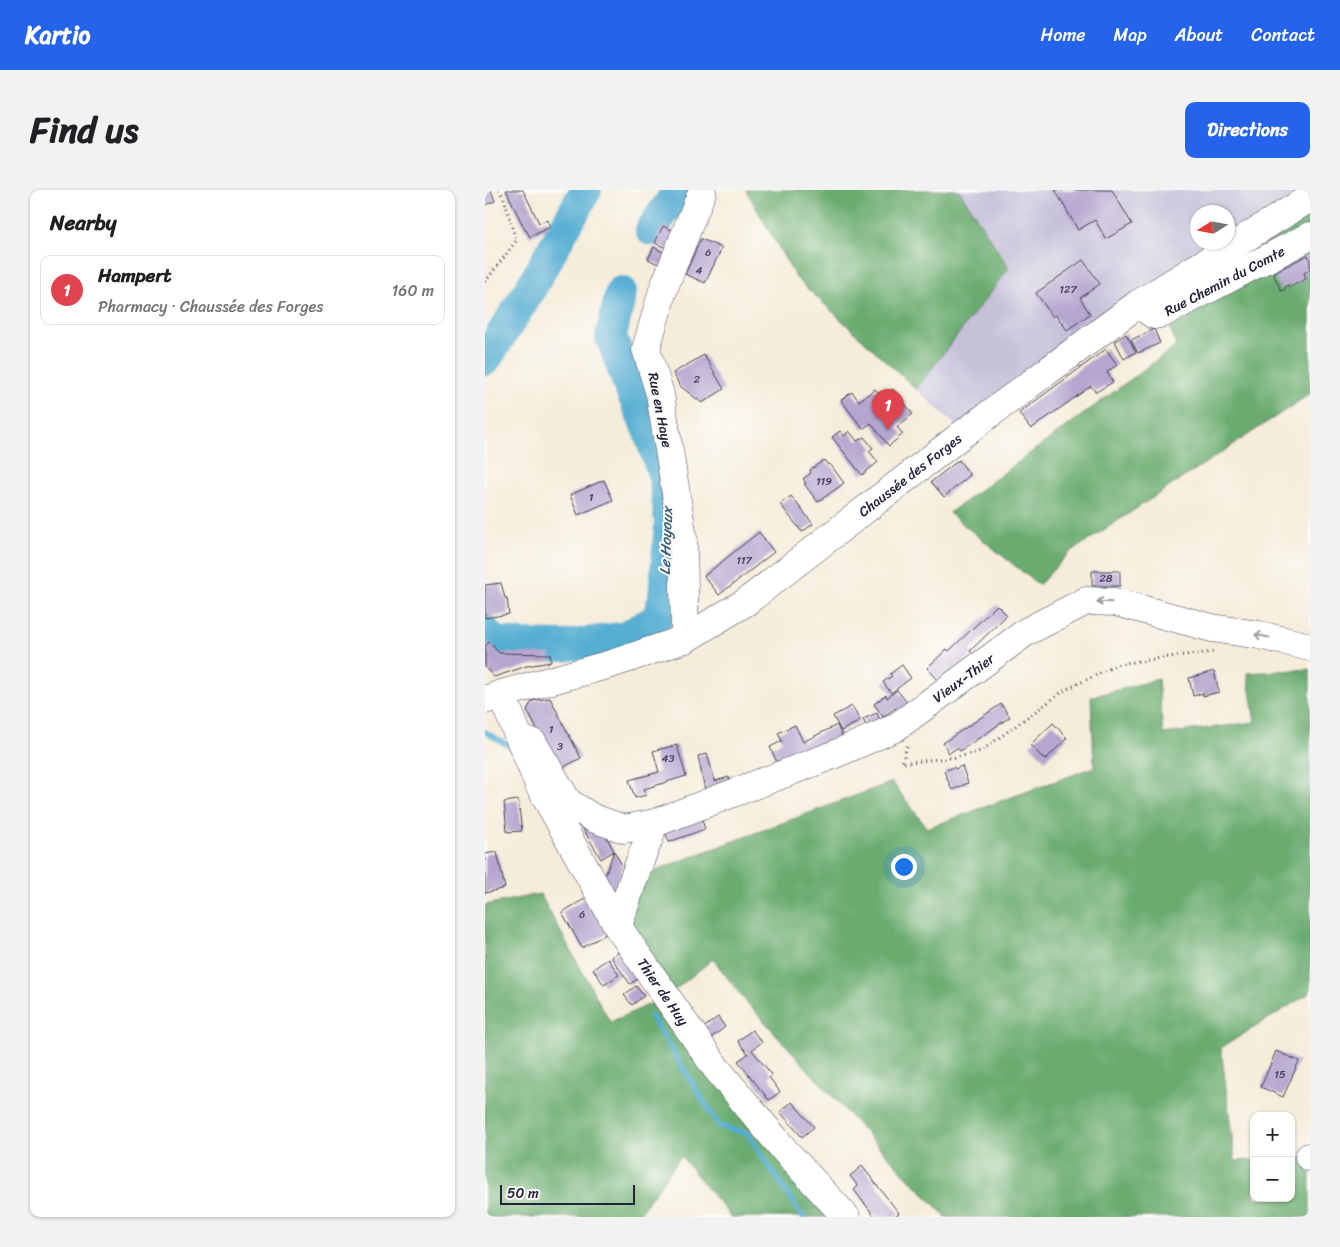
<!DOCTYPE html>
<html lang="en">
<head>
<meta charset="utf-8">
<style>
  body { margin:0; font-family:Sriracha,sans-serif; background:#f2f2f2; color:#202124 }
  .controls { position:absolute; right:15px; bottom:15px; display:grid; overflow:hidden; border-radius:10px; box-shadow:0 1px 4px #0004 }
  .controls button { width:45px; height:45px; display:grid; place-items:center; padding:0; border:0; border-bottom:1px solid #e0e0e0; background:#fff; color:#202124; font:25px sans-serif }
  .compass { position:absolute; left:705px; top:15px; width:45px; height:45px; border-radius:50%; background:#fff; box-shadow:0 1px 4px #0004; rotate:259deg }
  .scale { position:absolute; left:15px; bottom:12px; width:135px; box-sizing:border-box; padding-left:5px; border:2px solid #22223b; border-top:0; font-size:14px; line-height:18px; white-space:nowrap; color:#22223b; -webkit-text-stroke:4px #fdfcf7; paint-order:stroke }
  .you { position:absolute; left:418px; top:676px; width:18px; height:18px; margin:-12px; border:4px solid #fff; border-radius:50%; background:#1a73e8; box-shadow:0 0 0 8px #1a73e833 }
  .badge { display:grid; place-items:center; width:32px; height:32px; border-radius:50%; background:#2563eb; color:#fff; font-size:16px; font-weight:700 }
  .pin { position:absolute; translate:-50% -41px; filter:drop-shadow(0 1px 2px #0008) }
  .pin::after { content:''; position:absolute; top:26px; width:18px; height:15px; background:inherit; clip-path:polygon(0 0,100% 0,50% 100%) }
  .list { margin:0; padding:0; list-style:none }
  h2 { display:flex; justify-content:space-between; align-items:center; height:65px; margin:0; padding:0 20px; font-size:21px }
  h2 small { font-size:16px; font-weight:400; color:#757577 }
  .list li { display:grid; grid-template-columns:32px 1fr auto; gap:15px; align-items:center; box-sizing:border-box; height:70px; margin:0 10px 10px; padding:0 10px; border:1px solid #e0e0e0; border-radius:10px }
  .list b { display:block; font-size:19px; white-space:nowrap }
  .list p { margin:0; font-size:16px; white-space:nowrap; color:#757577 }
  .list em { font-size:16px; font-style:normal; color:#757577 }
  .map { position:relative; flex:none; width:825px; height:1027px; overflow:hidden; border-radius:10px }
  header { display:flex; align-items:center; gap:30px; box-sizing:border-box; height:70px; padding:0 25px; background:#2563eb; color:#fff }
  header strong { font-size:24px }
  nav { display:flex; gap:28px; margin-inline-start:auto; font-size:18px }
  .intro { display:flex; align-items:center; justify-content:space-between; box-sizing:border-box; height:120px; padding:0 30px }
  h1 { margin:0; font-size:35px }
  .button { padding:12px 22px; border-radius:10px; background:#2563eb; color:#fff; font-size:18px; font-weight:700 }
  main { display:flex; gap:30px; padding:0 30px }
  aside { flex:1; background:#fff; border-radius:10px; box-shadow:0 1px 4px #0004 }
  .map>svg:first-child { display:block }
  .industrial { fill:#c6c0d9; fill-rule:evenodd }
  .forest { fill:#6aac6f; stroke:#466755 }
  .lines { fill:none; stroke-linecap:round; stroke-linejoin:round }
  .stream { stroke:#55add2; stroke-width:5.5 }
  .river { stroke:#55add2; stroke-width:32 }
  .building { fill:#b5a6cf }
  .minor-casing { stroke:#424053; stroke-width:29 }
  .major-casing { stroke:#424053; stroke-width:29 }
  .path { stroke:#424053; stroke-width:3; stroke-dasharray:1 4; stroke-linecap:butt }
  .minor { stroke:#fff; stroke-width:28 }
  .major { stroke:#fff; stroke-width:28 }
  .oneway { stroke:#9c9ca7 }
  .labels { text-anchor:middle; dominant-baseline:central; stroke-width:4; stroke-linejoin:round; paint-order:stroke }
  .number-label { font-size:11px; fill:#474360 }
  .street-label { font-size:14px; fill:#22223b; stroke:#fdfcf7 }
  .water-label { font-size:15px; font-style:italic; fill:#365a77; stroke:#fdfcf7 }
</style>
</head>
<body>
<header>
<strong>Kartio</strong>
<nav><a>Home</a><a>Map</a><a>About</a><a>Contact</a></nav>
</header>
<div class="intro"><h1>Find us</h1><a class="button">Directions</a></div>
<main>
<aside>
<h2>Nearby<small></small></h2>
<ul class="list">
<li><span class="badge" style="background:#e0444e">1</span><div><b>Hampert</b><p>Pharmacy · Chaussée des Forges</p></div><em>160 m</em></li>
</ul>
</aside>
<div class="map">
<svg width="825" height="1027" viewBox="0 0 825 1027">
  <rect width="100%" height="100%" fill="#fdfcf7"/>
  <filter id="ink" filterUnits="userSpaceOnUse"><feTurbulence type="fractalNoise" baseFrequency=".02" numOctaves="2"/><feDisplacementMap in="SourceGraphic" scale="10" xChannelSelector="R" yChannelSelector="G"/><feConvolveMatrix kernelMatrix="1 2 1 2 8 2 1 2 1" color-interpolation-filters="sRGB"/></filter>
  <filter id="wash" filterUnits="userSpaceOnUse"><feTurbulence type="fractalNoise" baseFrequency=".0096" numOctaves="4" result="noise"/><feDisplacementMap in="SourceGraphic" scale="20" xChannelSelector="R" yChannelSelector="G"/><feGaussianBlur stdDeviation="1.12" result="paint"/><feColorMatrix in="noise" values="0 0 0 0 0 0 0 0 0 0 0 0 0 0 0 0 0 1.4 0 .05"/><feComposite in="paint" operator="in"/></filter>
  <g filter="url(#wash)">
    <rect width="100%" height="100%" fill="#f5ecd9"/>
    <path class="industrial" d="M474,0H825L479,243L431,199L524,78ZM712,22H742V52H712Z"/>
    <path class="forest" d="M261,0H474L524,78L431,199L311,88Z
      M825,8V204L584,363L554,395L464,323L691,156L674,102Z
      M825,479V803L736,858L750,971L769,970V1008H806V968L825,967V1027H461L388,951L258,808L228,769L181,807L361,1027H246L196,966L152,1027H0V715L55,704L125,832L181,807L133,737L147,689L407,592L442,638L609,577L606,507L673,489L678,544L770,532L762,483Z"/>
    <g class="lines">
      <path class="stream" d="M0,542L28,558
        M166,826L234,936L262,943L318,1027"/>
      <path class="river" d="M166,40L194,0
        M0,170L43,103L101,0
        M0,442L11,452L36,455L80,456L141,447L172,429L179,408L185,332L180,290L164,242L144,196L126,146L136,102"/>
    </g>
    <g id="blocks">
      <path class="building" d="M6,0L10,11L0,15V1Z
        M21,0H38L54,33L62,30L65,37L45,47L41,40H40Z
        M570,0H627L647,34L621,49L610,30L593,40Z
        M178,36L193,43L186,60L170,53Z
        M216,49L237,58L220,93L200,84Z
        M169,57L183,65L177,76L163,69Z
        M823,65L825,69V79L819,83L821,89L805,97L803,95L800,97V99L796,101L788,83Z
        M598,70L615,94L595,108L605,124L582,140L571,125L568,127L551,103Z
        M669,139L675,153L653,163L646,150Z
        M641,144L651,162L639,169L630,151Z
        M621,159L632,175L622,182L628,192L611,202L606,196L546,239L534,223Z
        M219,165L239,199L217,213L195,196L188,183Z
        M390,199L397,207L408,199L428,224L412,237L418,244L404,256L386,233L378,239L356,210L367,202L374,211Z
        M355,241L359,246L364,241L372,251L379,247L388,258L384,261L393,272L377,285L347,247Z
        M339,270L343,275L345,274L359,293L333,312L319,294L321,293L318,289L326,283L325,280Z
        M474,270L485,285L459,307L446,292Z
        M119,290L128,310L93,325L85,305Z
        M306,306L328,334L317,342L295,314Z
        M274,342L289,362L234,405L219,386Z
        M607,381H635V396H607Z
        M16,393L20,408H22L24,424L0,428V395Z
        M512,415L522,425L485,461L488,464L456,493L442,478L462,459L464,461Z
        M4,452L14,463L65,464L66,472L42,476L9,487L0,477V456Z
        M417,475L426,488L406,503L398,492L407,486L405,484Z
        M729,481L734,502L718,506V503L708,506L704,488Z
        M412,500L427,519L417,527L410,518L398,527L389,514L401,505L402,508Z
        M65,508L96,568L73,580L42,520L47,511Z
        M516,514L525,527L475,561L472,558L464,563L458,553Z
        M367,516L375,531L356,541L348,526Z
        M392,523L397,535L383,541L378,529Z
        M568,533L582,548L560,570L545,555Z
        M310,535L318,552L352,535L359,550L295,579L285,557L297,551L293,543Z
        M192,555L201,586L159,599L161,605L150,608L144,590L174,582L168,561Z
        M222,564L230,591L244,587L247,598L221,605L213,566Z
        M477,576L483,593L467,600L459,581L469,577L470,579Z
        M33,610L37,641L22,642L19,612Z
        M214,621L220,639L184,652L177,634Z
        M97,637L121,646L129,661L116,669Z
        M129,661L138,677L129,705L119,688Z
        M12,662L20,698L0,703V664Z
        M105,706L126,741L97,758L77,722Z
        M137,759L156,787L145,794L126,767Z
        M123,769L134,785L119,795L108,779Z
        M151,796L159,806L147,815L139,805Z
        M233,827L240,837L226,848L218,838Z
        M267,840L277,852L267,860L287,885L284,887L295,902L284,910L253,871L263,864L253,851Z
        M791,861L814,871L798,907L776,897Z
        M307,912L329,937L317,947L295,922Z
        M377,976L414,1023L409,1027H390L369,1000L373,996L365,986Z"/>
    </g>
  </g>
  <g filter="url(#ink)">
    <use href="#blocks" fill-opacity="0" stroke="#424053" stroke-width="1"/>
    <g class="lines">
      <defs>
        <g id="minor">
          <path id="s1" d="M653,114L669,125L678,123L825,46"/>
          <path d="M200,449L198,348L175,204L161,159L178,100L217,2"/>
          <path id="s2" d="M16,504L55,597L133,737L231,878L301,962L361,1027"/>
          <path id="s3" d="M35,550L48,553L83,612L108,628L139,639L170,633L348,565L410,538L541,442L601,411L630,412L727,438L774,445L825,457"/>
          <path d="M133,737C142,707 151,679 163,651C167,643 164,640 170,633"/>
          <path d="M824,967H825"/>
        </g>
        <g id="major">
          <path id="s4" d="M0,510L16,504L126,474L200,449L261,412L479,243L653,114L825,8"/>
        </g>
      </defs>
      <use href="#minor" class="minor-casing"/>
      <use href="#major" class="major-casing"/>
      <path class="path" d="M0,92L31,51L19,8L14,0
        M422,556L417,573L473,567L496,561L580,500L634,474L699,465L729,462"/>
      <use href="#minor" class="minor"/>
      <use href="#major" class="major"/>
    </g>
    <defs><path id="oneway-shaft" d="M-6 0H5M1.5-3L5.5 0L1.5 3" fill="none" stroke-width="1.6" stroke-linecap="round" stroke-linejoin="round" transform="scale(1.25)"/></defs>
    <g class="oneway">
      <use href="#oneway-shaft" transform="translate(619 412) rotate(-178)"/>
      <use href="#oneway-shaft" transform="translate(777 446) rotate(-169)"/>
    </g>
  </g>
  <g class="labels">
    <g class="number-label">
      <text x="223" y="62">6</text>
      <text x="214" y="80">4</text>
      <text x="583" y="99">127</text>
      <text x="212" y="189">2</text>
      <text x="339" y="291">119</text>
      <text x="106" y="307">1</text>
      <text x="259" y="370">117</text>
      <text x="621" y="388">28</text>
      <text x="66" y="539">1</text>
      <text x="75" y="556">3</text>
      <text x="183" y="568">43</text>
      <text x="97" y="724">6</text>
      <text x="795" y="884">15</text>
    </g>
    <g class="street-label">
      <text stroke="none"><textPath href="#s1" startOffset="98">Rue Chemin du Comte</textPath></text>
      <text transform="translate(175 220) rotate(79)">Rue en Haye</text>
      <text stroke="none"><textPath href="#s4" startOffset="488">Chaussée des Forges</textPath></text>
      <text stroke="none"><textPath href="#s3" startOffset="519">Vieux-Thier</textPath></text>
      <text stroke="none"><textPath href="#s2" startOffset="340">Thier de Huy</textPath></text>
    </g>
    <g class="water-label">
      <text transform="translate(181 351) rotate(-88)">Le Hoyoux</text>
    </g>
  </g>
</svg>
<div class="controls">
<button>+</button>
<button>−</button>
</div>
<svg class="compass" viewBox="-18 -18 36 36"><path d="M0-13l5 13h-10z" fill="#e53935"/><path d="M0 13l5-13h-10z" fill="#757577"/></svg>
<div class="scale">50 m</div>
<div class="you"></div>
<div class="pin badge" style="left:403px;top:240px;background:#e0444e">1</div>
</div>
</main>
</body>
</html>
